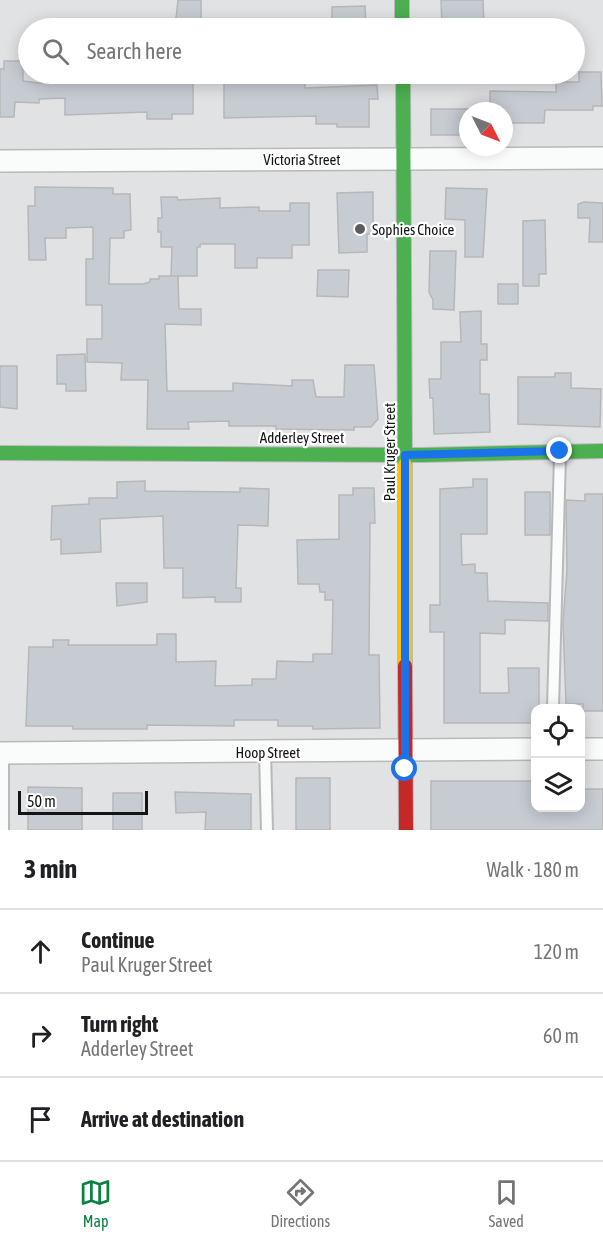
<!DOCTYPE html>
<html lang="en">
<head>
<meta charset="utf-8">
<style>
  body { margin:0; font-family:"Asap Condensed",sans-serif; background:#f6f6f6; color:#202124 }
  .controls { position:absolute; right:18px; bottom:18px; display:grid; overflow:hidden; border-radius:12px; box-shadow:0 3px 15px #0003 }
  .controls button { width:54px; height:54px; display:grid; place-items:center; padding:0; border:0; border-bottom:2px solid #e0e0e0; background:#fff; color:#202124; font:30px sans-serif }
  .compass { position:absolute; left:459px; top:102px; width:54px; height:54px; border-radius:50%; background:#fff; box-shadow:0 3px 15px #0003; rotate:132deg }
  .scale { position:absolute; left:18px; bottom:15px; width:130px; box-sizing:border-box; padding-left:6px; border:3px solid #131415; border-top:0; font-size:16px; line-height:21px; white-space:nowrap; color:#131415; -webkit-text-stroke:4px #fff; paint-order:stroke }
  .stop { position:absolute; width:18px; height:18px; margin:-14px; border:4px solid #1a73e8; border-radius:50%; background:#fff }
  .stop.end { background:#1a73e8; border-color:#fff; box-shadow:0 2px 6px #0008 }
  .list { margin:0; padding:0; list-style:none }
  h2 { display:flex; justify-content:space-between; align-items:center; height:78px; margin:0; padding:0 24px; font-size:26px }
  h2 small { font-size:20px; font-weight:400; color:#757577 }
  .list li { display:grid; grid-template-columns:39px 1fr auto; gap:18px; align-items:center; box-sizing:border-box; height:84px; padding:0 24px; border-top:2px solid #e0e0e0 }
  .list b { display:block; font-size:22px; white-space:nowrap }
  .list p { margin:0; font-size:20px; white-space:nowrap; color:#757577 }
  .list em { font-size:20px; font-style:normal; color:#757577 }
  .icon { flex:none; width:33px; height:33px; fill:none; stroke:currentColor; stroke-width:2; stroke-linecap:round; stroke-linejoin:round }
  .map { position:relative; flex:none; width:603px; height:830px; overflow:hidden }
  .search { position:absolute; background:#fff; box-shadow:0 3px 15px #0003; left:18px; right:18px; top:18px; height:66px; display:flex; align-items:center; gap:15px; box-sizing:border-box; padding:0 21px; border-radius:33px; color:#757577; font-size:22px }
  .sheet { height:330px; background:#fff }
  nav { display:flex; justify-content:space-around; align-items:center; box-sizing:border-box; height:84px; border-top:2px solid #e0e0e0; background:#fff; font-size:16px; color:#757577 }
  nav a { display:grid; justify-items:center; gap:3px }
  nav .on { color:#0b8043 }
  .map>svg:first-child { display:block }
  .building { fill:#c7ccd3; stroke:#b6b7b9; stroke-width:1.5 }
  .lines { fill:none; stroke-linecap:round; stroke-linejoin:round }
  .lane-casing { stroke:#b8b9ba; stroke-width:14 }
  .street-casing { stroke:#b8b9ba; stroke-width:24 }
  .fast-casing { stroke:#b8b9ba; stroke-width:16 }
  .slow-casing { stroke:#b8b9ba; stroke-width:16 }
  .jam-casing { stroke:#b8b9ba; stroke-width:16 }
  .lane { stroke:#fafbfb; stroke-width:10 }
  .street { stroke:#fafbfb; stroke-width:21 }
  .fast { stroke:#4caf50; stroke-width:14 }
  .slow { stroke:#ffc107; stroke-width:14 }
  .jam { stroke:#c62828; stroke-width:14 }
  .route { stroke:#1a73e8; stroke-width:8 }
  .poi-dot { fill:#5b5c5d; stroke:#fff; stroke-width:2 }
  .labels { text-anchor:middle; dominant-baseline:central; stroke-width:4.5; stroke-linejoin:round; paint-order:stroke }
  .street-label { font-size:15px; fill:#131415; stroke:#fff }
  .poi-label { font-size:15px; fill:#131415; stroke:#fff; text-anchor:start }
</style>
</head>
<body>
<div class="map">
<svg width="603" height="830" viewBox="0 0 603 830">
  <rect width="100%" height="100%" fill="#e1e2e4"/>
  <path class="building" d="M178,0H201V28H175Z
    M441,0H483L484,28H442Z
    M365,6L366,28H332V7Z
    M4,61H23V81L39,83L84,81V77H112V74H193V114H172V119H147V112L65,115V98L39,99V103L15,102L14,117H0V69H4Z
    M579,72H601L602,106H593V110H545L544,123H504V111H490V91L556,92V82H579Z
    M224,74H305V88L377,85L378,99H369V127H337V124H316V116L224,118Z
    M431,109H468V135H431Z
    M35,187L113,188V194H130L131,230L124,231V238H110L109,284H143L150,282V279H159V276H178L179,309H201V325L165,324L167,391H233V383L292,386V380H313L316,397H344L345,365H374L378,419L371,427H354V430L276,429V426H229V421L188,422L189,429H147L148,380H121L122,363L87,362V339H102V305H86V259H93V227L66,228V238H45L46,260H29L28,206H35Z
    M446,188L487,189L483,257H465V220L445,219Z
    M373,192V234H367V252L339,253L337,193Z
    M161,197H177L178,200L220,198V208L259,207V211H290V203H309V245H292V258H257V268H235V244H200V247H197V276H171L172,247H161V232H158V218H162Z
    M584,202L603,203V242H589L590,218H578V204Z
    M545,220L546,274H539V286H523V221Z
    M430,251H456L454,310L433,309V300L429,292Z
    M318,270H349L348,297L317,296Z
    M498,284H518V304H498Z
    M481,311V344H487V360H480V394H489L490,432L434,434L433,398H430L429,379H441V342H461L460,312Z
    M85,354L86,391H66V384H57V355Z
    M0,366H17V409L0,407Z
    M555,373H571V388L601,389L600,427L518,424V377H555Z
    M473,479H487V534H461L462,565L475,564V573H487L488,601L548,603V621L505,620V634L480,633V693H509L508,668H539V708H536V723H444V632H430V605H440V489L473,487Z
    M145,481V491L240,492V488L269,489L268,526L238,525L236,588H241V602H215V597L183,598V568H164L163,516L100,519L101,552L61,554V539L51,540L52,506L89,504V498H117V482Z
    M353,488H374L375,523H370L369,655H379L380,728L313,729V726H278V720H234V726L147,725V729H73V726H26L29,647H53V640H69L68,645H157V634H176V662L216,661L215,686L252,685V679H276L277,661L313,662V654H332L333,600H325V592H320L319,584H298L297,540L339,539V495H353Z
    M525,492H550V535H525Z
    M585,494H603V711H583V704H566L563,622L567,571L566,500L585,501Z
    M116,583H147V602L117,606Z
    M296,778H330V830H296Z
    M431,781H536V807H580V789H603V830H431Z
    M28,787L82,788V830H28Z
    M175,792L251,794V830H205L206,812L176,813Z
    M113,793H142V830H113Z"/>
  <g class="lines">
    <defs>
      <path id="lane" d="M553,708L560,455
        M265,752L267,830
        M3,753V830"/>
      <path id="street" d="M0,161L603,158
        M580,749H603
        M0,753L536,749"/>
      <path id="fast" d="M402,0V28
        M403,74L405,465
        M0,453L422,455L603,451"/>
      <path id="slow" d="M405,465V666"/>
      <path id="jam" d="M405,666L406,830"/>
    </defs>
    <use href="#lane" class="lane-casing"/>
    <use href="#street" class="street-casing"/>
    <use href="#fast" class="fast-casing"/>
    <use href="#slow" class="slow-casing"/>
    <use href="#jam" class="jam-casing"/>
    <use href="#lane" class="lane"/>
    <use href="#street" class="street"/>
    <use href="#fast" class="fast"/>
    <use href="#slow" class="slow"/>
    <use href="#jam" class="jam"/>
  </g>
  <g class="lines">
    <path class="route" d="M405,769V455L560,451"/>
  </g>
  <circle class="poi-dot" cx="360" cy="229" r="6"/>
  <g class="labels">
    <g class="street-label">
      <text x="302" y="159">Victoria Street</text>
      <text x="302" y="437">Adderley Street</text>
      <text transform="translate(389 452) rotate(-90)">Paul Kruger Street</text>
      <text x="268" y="752">Hoop Street</text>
    </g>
    <g class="poi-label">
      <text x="372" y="229">Sophies Choice</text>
    </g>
  </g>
</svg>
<div class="controls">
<button><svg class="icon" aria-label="locate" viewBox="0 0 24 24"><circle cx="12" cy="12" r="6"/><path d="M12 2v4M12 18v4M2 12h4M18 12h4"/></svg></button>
<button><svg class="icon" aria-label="layers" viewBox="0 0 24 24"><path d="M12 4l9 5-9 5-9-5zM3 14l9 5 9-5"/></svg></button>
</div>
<svg class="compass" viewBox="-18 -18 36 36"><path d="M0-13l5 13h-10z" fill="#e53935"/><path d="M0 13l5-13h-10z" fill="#757577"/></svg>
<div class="scale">50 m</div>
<div class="stop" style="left:405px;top:769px"></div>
<div class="stop end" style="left:560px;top:451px"></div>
<div class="search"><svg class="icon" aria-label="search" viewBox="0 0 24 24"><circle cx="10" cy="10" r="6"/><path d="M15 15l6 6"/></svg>Search here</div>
</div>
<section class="sheet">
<h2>3 min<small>Walk · 180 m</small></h2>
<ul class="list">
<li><svg class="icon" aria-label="ahead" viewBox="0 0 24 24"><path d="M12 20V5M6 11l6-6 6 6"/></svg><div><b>Continue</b><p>Paul Kruger Street</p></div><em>120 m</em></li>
<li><svg class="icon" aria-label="right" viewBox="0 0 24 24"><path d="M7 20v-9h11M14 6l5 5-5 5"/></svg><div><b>Turn right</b><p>Adderley Street</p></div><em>60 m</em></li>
<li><svg class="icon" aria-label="arrive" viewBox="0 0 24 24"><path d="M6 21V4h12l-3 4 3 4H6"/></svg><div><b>Arrive at destination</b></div></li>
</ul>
</section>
<nav>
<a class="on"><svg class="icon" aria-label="map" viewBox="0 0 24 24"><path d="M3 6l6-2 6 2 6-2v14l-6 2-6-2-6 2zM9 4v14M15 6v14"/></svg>Map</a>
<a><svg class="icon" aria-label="directions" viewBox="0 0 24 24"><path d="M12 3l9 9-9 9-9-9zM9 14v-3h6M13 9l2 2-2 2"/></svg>Directions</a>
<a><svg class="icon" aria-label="saved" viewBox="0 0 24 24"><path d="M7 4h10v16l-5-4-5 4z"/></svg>Saved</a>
</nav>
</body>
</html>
